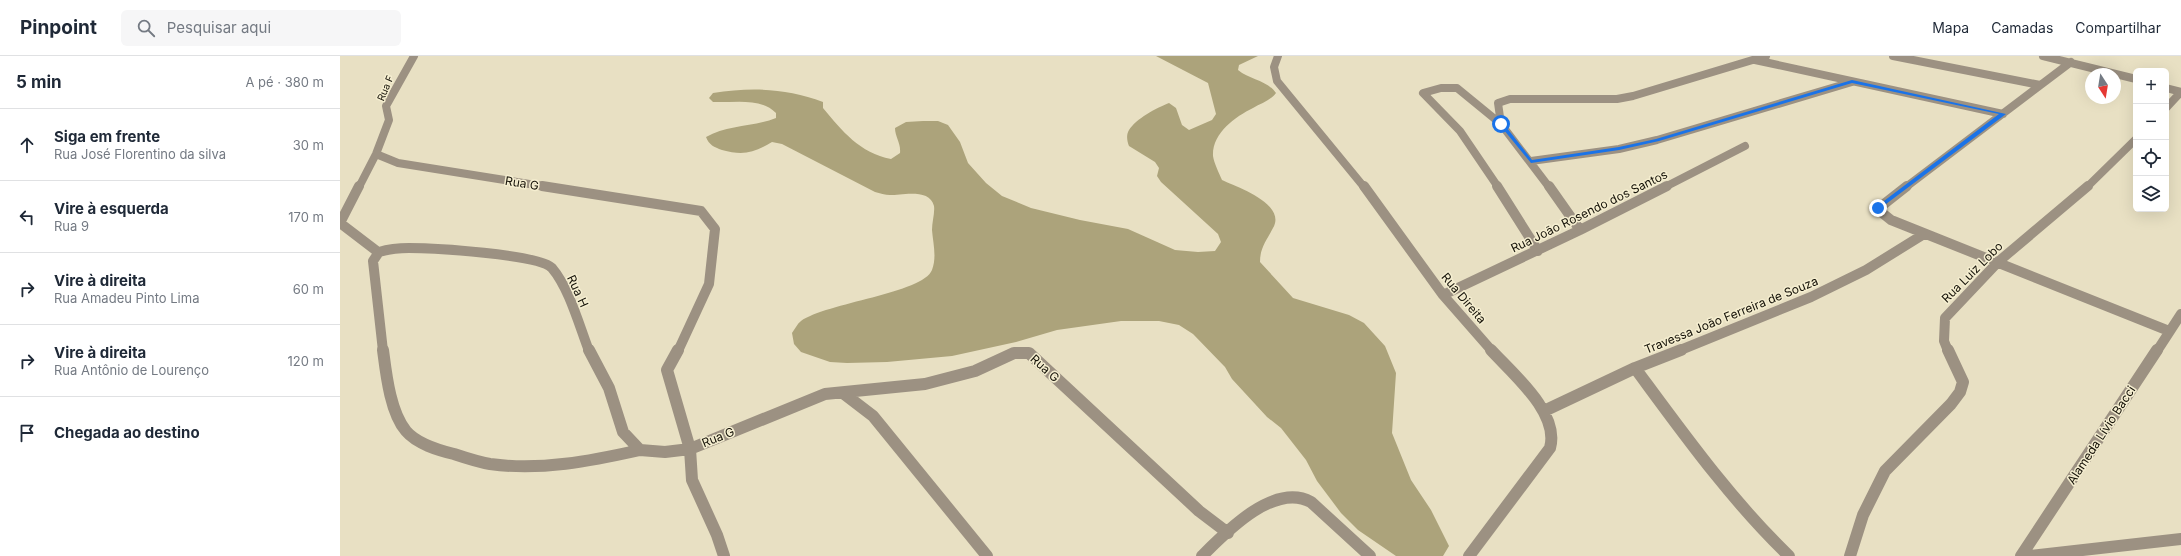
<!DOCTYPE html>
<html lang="pt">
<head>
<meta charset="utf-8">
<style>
  body { margin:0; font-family:Inter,sans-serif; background:#f6f6f7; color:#1f2937 }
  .controls { position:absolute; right:12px; top:12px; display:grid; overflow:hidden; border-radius:6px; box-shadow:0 4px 16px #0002 }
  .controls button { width:36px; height:36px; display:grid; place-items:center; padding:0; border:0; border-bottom:1px solid #e0e1e3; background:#fff; color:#1f2937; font:20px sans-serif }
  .compass { position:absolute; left:1745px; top:12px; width:36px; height:36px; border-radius:50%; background:#fff; box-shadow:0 4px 16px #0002; rotate:168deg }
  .stop { position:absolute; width:12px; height:12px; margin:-9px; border:3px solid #1a73e8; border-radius:50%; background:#fff }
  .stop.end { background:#1a73e8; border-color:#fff; box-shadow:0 1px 4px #0008 }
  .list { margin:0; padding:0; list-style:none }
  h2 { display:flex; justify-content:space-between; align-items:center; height:52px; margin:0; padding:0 16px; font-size:17px }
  h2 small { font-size:13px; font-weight:400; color:#747a83 }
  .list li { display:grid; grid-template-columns:26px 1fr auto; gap:12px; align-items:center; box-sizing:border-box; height:72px; padding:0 16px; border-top:1px solid #e0e1e3 }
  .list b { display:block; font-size:15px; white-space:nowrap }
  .list p { margin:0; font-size:13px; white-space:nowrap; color:#747a83 }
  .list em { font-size:13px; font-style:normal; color:#747a83 }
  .icon { flex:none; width:22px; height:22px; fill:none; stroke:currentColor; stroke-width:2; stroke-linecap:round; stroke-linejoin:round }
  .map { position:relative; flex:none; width:1841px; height:500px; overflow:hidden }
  header { display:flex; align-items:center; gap:24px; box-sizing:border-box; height:56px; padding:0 20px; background:#fff; border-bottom:1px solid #e0e1e3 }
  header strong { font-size:19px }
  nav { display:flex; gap:22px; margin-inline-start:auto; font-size:14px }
  .search { width:280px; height:36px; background:#f6f6f7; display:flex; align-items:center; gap:10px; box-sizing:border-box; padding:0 14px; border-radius:6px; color:#747a83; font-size:15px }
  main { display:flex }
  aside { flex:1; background:#fff }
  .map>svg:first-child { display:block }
  .forest { fill:#aca37b }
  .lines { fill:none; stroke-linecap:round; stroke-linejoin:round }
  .street-far2 { stroke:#9c9182; stroke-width:8 }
  .street-far1 { stroke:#9c9182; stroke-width:10 }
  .street { stroke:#9c9182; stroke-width:12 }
  .route { fill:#1a73e8 }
  .labels { text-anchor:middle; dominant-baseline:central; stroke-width:3; stroke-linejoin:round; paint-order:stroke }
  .far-street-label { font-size:10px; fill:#151208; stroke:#f5eed0 }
  .street-label { font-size:12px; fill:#151208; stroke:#f5eed0 }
</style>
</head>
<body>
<header>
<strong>Pinpoint</strong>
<div class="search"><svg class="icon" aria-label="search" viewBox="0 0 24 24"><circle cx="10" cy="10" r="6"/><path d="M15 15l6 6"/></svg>Pesquisar aqui</div>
<nav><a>Mapa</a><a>Camadas</a><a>Compartilhar</a></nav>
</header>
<main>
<aside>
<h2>5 min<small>A pé · 380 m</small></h2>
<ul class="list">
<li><svg class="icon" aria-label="ahead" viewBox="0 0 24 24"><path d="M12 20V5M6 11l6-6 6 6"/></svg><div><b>Siga em frente</b><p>Rua José Florentino da silva</p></div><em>30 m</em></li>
<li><svg class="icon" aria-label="left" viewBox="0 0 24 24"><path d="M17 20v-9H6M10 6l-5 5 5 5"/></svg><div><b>Vire à esquerda</b><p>Rua 9</p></div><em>170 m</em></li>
<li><svg class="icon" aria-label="right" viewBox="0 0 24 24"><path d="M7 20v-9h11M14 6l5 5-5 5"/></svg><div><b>Vire à direita</b><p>Rua Amadeu Pinto Lima</p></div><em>60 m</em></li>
<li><svg class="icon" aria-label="right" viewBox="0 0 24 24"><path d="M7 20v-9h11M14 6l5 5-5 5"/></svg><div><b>Vire à direita</b><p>Rua Antônio de Lourenço</p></div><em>120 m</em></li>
<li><svg class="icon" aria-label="arrive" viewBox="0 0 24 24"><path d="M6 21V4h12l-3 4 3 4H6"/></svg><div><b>Chegada ao destino</b></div></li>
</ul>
</aside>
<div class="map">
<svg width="1841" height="500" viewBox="0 0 1841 500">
  <rect width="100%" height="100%" fill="#e8e0c3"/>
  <path class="forest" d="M816,0H918L899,9L898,14C910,24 927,24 936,37C930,45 921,47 913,52C895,61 872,77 873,100C874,107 879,117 882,124C897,131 947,148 933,172C927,184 920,191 920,206L953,242L1009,259L1024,267L1045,290L1056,317L1052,377L1071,424L1091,454L1109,490L1103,500H1056L1018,474L1001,457L977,425L966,404L941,372L927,361L892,323L885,311L853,278L839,269L819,265H781L717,274L676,286L612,300L547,306L507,307L490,306L461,296L454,288L452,277C455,273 457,268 461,265C486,247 583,237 592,214C597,201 593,187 592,174C592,166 595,157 594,150C590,132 562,139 550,139C545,139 540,137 535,136L442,88L432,86C414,97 403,100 382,94C374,91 369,89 366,81C387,69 413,71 436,62V57C420,41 394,47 373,46L369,42L373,37C411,31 447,32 483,46V52C502,75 520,97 551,103L560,97C561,87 555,81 555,72L566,66L583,65H598L608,69L620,86L628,107L646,127L662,140L691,152L740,164L788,173L835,194L858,196L875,195L881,186L878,178L821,126L817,120L819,112L815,106L789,90C787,85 786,79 789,74C796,63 816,52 829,47L836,52L842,69L849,74L872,64L876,58L868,27Z"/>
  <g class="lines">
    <path class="street-far2" d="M938,0L934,11L937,25L1024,131
      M1553,0L1700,29
      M1703,0L1796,23
      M1415,4L1663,58
      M1826,32L1841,36
      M1826,52L1841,36
      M36,98L58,107L208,131
      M1191,105L1279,93L1317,84L1512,26
      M19,131L36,98L49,64L46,50L74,0
      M1158,131L1120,75L1083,37L1101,32H1117L1161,68
      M1209,131L1161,68L1158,47L1170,43H1277L1293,40L1426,0
      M1325,131L1405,90
      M1566,131L1731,6
      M1747,131L1796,83"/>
    <path class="street-far1" d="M19,130L0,167L38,196
      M202,130L361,155L375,173L369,228L338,295
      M1024,130L1103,239L1152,295
      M1157,130L1198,195
      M1209,130L1240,174
      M1567,130L1539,152L1541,156L1551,164L1829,275
      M1103,239L1240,174L1327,130
      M43,295L33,205L39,196C49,193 58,192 69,192C91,192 199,198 212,212C229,232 239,269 249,295
      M1338,295L1471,241L1526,214L1584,178
      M1608,295L1604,285L1605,262L1658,206L1748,130
      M1817,295L1841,258"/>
    <path class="street" d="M43,294C46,317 50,356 66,375C77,388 98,394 114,398C126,402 138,406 150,408C200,415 251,405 300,394
      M249,294L269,332L283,376L300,394
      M338,294L327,314L350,393L485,338L585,328L635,315L674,297H689L859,455L888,477
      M1295,312C1343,377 1390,443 1449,500
      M497,337H503L533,360L647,500
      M1204,355L1295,312L1341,294
      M300,394L325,396L350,393L352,424L377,479L384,500
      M862,500C886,476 934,426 971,446L1030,500
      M1129,500L1210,392C1220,357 1173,318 1151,294
      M1510,500L1523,459L1545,415L1611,348L1620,336L1623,326L1608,294
      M1681,500L1817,294
      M1689,500L1841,483"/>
  </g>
  <path class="route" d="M1512,24L1666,58L1538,154L1536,151L1659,58L1512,27L1319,85L1279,94L1191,107L1159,68L1163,67L1192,104L1279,91L1316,83Z"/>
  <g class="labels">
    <g class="far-street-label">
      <text transform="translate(45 32) rotate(-67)">Rua F</text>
    </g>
    <g class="street-label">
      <text transform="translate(182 127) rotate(9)">Rua G</text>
      <text transform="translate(1249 155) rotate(-26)">Rua João Rosendo dos Santos</text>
      <text transform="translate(1632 216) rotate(-45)">Rua Luiz Lobo</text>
      <text transform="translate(238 235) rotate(65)">Rua H</text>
      <text transform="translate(1124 242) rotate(50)">Rua Direita</text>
      <text transform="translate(1391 259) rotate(-22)">Travessa João Ferreira de Souza</text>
      <text transform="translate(705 312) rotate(42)">Rua G</text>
      <text transform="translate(1761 379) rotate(-57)">Alameda Lívio Bacci</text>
      <text transform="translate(378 381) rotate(-22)">Rua G</text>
    </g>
  </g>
</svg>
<div class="controls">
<button>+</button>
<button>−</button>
<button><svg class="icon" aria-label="locate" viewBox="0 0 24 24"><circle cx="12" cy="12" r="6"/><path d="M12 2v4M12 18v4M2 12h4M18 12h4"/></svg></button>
<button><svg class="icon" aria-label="layers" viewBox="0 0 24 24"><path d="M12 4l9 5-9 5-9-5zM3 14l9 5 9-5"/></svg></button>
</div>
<svg class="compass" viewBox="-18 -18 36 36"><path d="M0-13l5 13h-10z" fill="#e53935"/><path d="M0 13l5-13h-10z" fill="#747a83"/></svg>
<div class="stop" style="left:1161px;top:68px"></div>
<div class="stop end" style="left:1538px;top:152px"></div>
</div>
</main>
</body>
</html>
